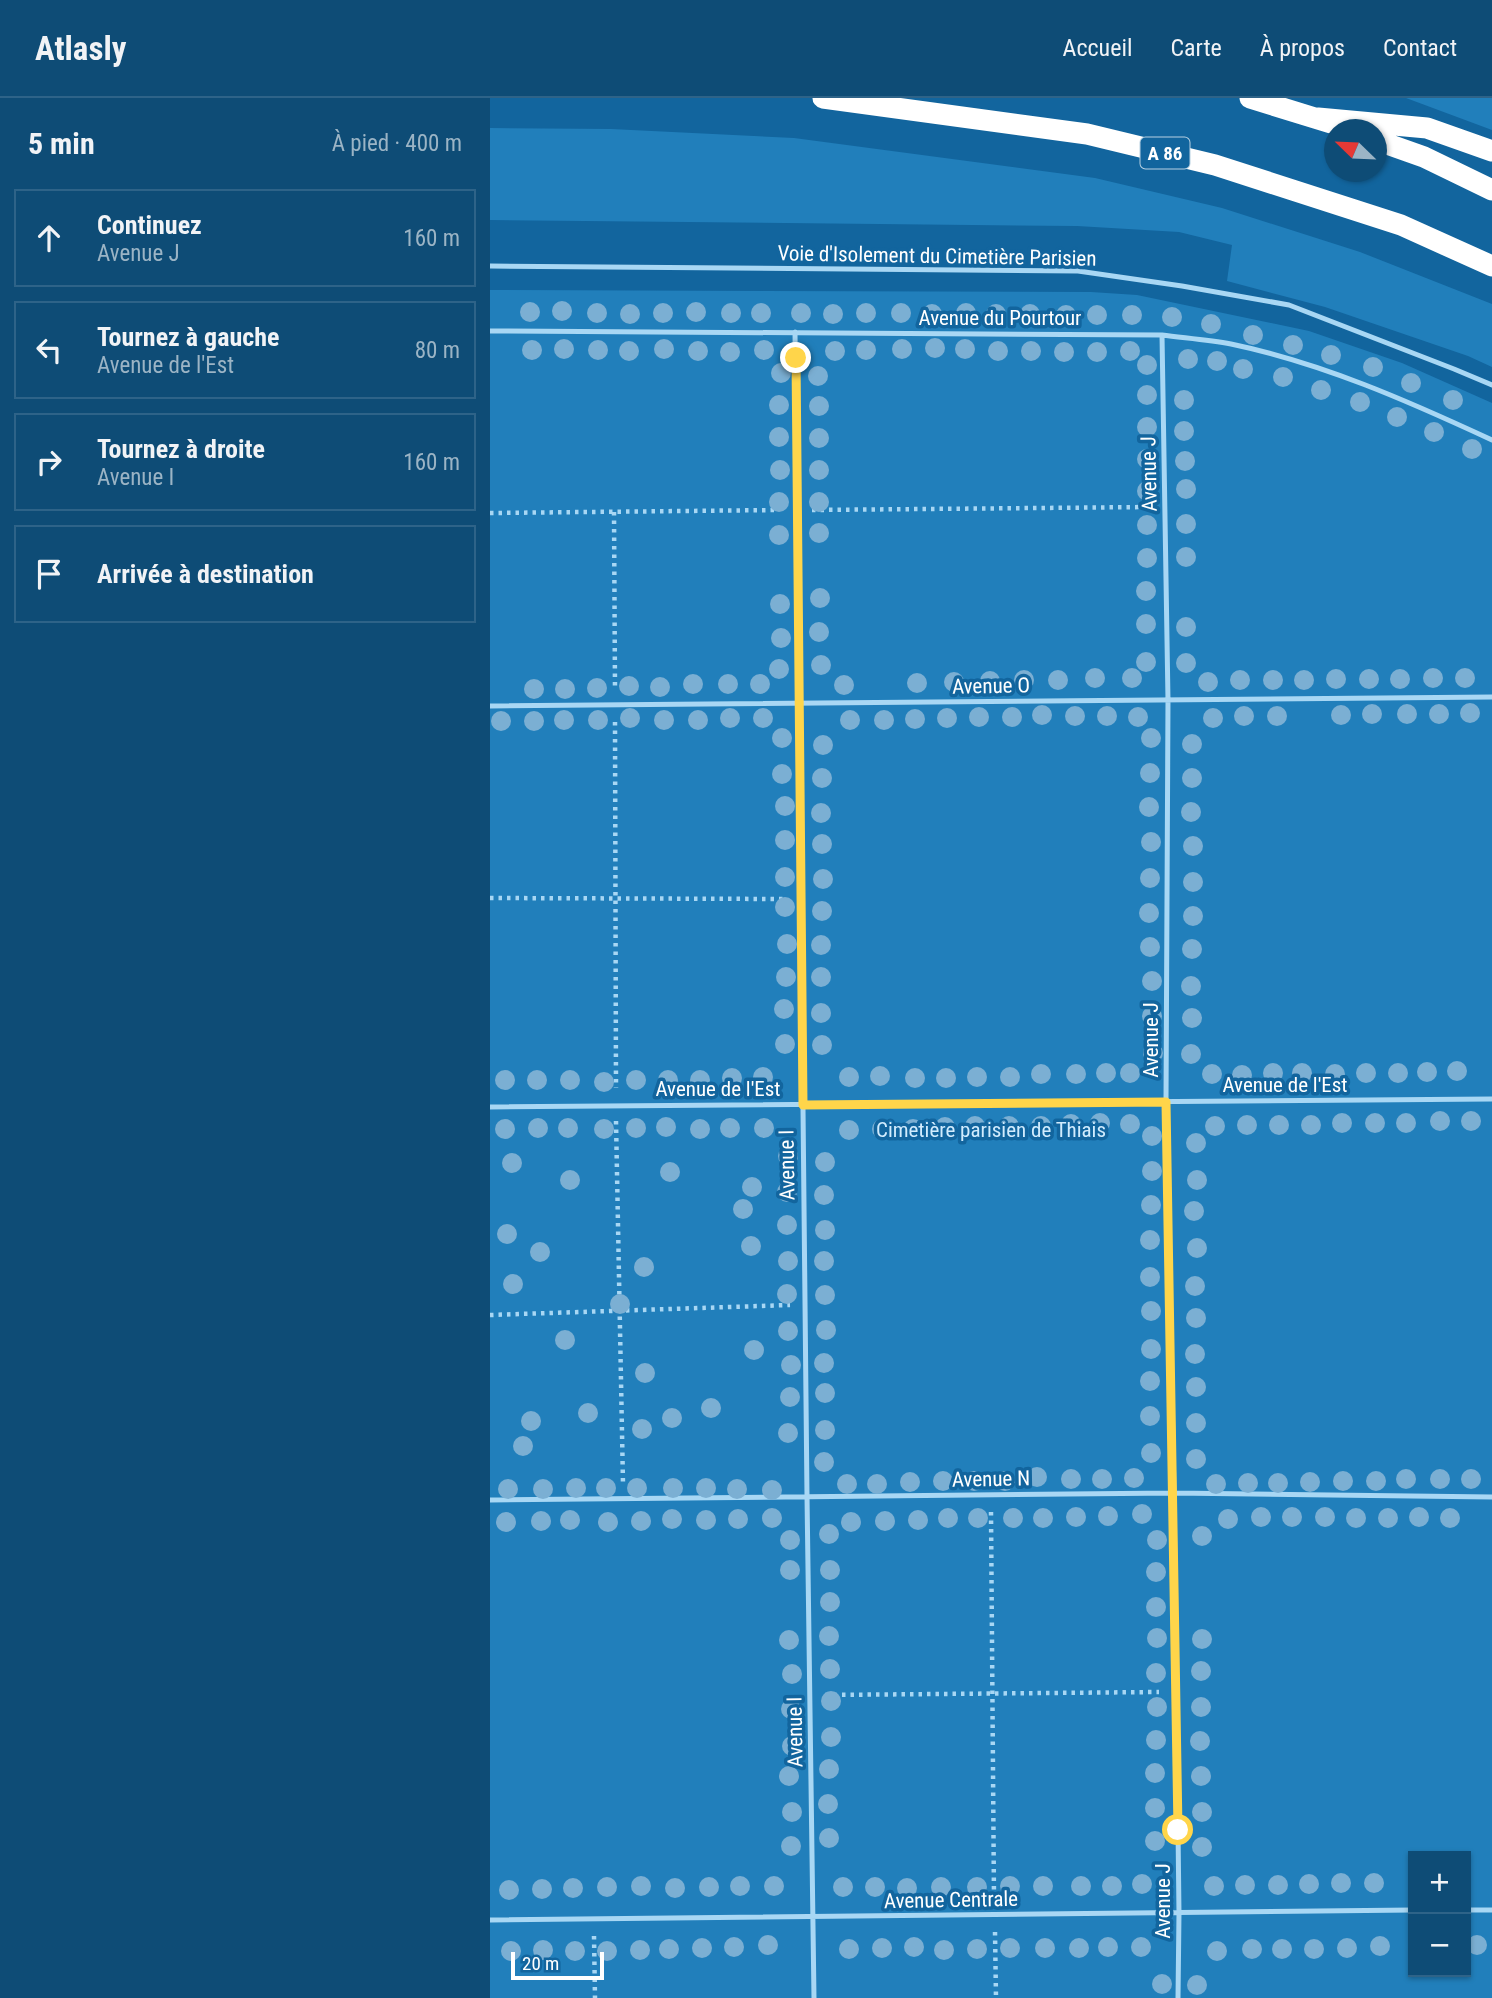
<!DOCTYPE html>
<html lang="fr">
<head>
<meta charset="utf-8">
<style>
  body { margin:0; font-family:"Roboto Condensed",sans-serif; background:#17537b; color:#f1f3f6 }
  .controls { position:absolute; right:21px; bottom:21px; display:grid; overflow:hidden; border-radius:0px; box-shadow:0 2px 5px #0004 }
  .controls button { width:63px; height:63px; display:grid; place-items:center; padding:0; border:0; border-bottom:2px solid #2e6388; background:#0e4c76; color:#f1f3f6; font:35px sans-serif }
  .compass { position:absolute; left:834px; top:21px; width:63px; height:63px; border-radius:50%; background:#0e4c76; box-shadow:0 2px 5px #0004; rotate:293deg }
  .scale { position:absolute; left:21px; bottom:18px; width:93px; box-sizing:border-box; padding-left:7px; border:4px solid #fff; border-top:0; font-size:19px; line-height:24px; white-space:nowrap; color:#fff; -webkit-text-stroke:5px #12659e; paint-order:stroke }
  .stop { position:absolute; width:21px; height:21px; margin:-16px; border:5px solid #ffd54a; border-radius:50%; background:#fff }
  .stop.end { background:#ffd54a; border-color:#fff; box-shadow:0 2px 7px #0008 }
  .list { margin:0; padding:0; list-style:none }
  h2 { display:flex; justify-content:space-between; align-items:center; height:91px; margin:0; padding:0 28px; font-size:30px }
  h2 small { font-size:23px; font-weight:400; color:#9bb4c5 }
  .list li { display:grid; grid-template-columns:46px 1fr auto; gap:21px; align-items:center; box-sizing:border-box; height:98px; margin:0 14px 14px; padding:0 14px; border:2px solid #2e6388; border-radius:0px }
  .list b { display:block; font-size:26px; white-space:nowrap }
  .list p { margin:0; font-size:23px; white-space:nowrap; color:#9bb4c5 }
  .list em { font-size:23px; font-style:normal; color:#9bb4c5 }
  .icon { flex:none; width:38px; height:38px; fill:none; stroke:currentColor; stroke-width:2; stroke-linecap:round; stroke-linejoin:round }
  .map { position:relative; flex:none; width:1002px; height:1900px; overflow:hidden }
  header { display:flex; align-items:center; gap:42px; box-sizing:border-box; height:98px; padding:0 35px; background:#0e4c76; border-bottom:2px solid #2e6388 }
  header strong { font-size:33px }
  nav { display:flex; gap:38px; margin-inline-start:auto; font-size:24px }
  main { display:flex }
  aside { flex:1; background:#0e4c76 }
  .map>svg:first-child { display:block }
  .green { fill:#217fbb; fill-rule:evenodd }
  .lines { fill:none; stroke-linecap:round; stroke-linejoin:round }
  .path { stroke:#a8d7f4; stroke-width:4.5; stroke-dasharray:3.5 5; stroke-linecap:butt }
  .lane { stroke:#a8d7f4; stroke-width:5 }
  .highway { stroke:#fff; stroke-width:21 }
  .tree { fill:#7bafd3 }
  .route { stroke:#ffd54a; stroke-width:9 }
  .labels { text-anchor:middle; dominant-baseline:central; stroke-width:7; stroke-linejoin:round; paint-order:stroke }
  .shield { fill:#12659e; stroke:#b8d1e2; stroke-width:2 }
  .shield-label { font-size:19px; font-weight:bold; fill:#fff }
  .street-label { font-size:21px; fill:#fff; stroke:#12659e }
  .park-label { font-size:21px; fill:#d1ecfe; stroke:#12659e }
</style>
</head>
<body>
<header>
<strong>Atlasly</strong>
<nav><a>Accueil</a><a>Carte</a><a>À propos</a><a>Contact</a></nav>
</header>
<main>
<aside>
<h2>5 min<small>À pied · 400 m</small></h2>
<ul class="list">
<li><svg class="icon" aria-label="ahead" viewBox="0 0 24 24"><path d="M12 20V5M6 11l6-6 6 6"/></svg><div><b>Continuez</b><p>Avenue J</p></div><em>160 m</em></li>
<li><svg class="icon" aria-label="left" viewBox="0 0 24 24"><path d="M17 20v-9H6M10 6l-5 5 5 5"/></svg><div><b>Tournez à gauche</b><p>Avenue de l'Est</p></div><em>80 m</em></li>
<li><svg class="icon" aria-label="right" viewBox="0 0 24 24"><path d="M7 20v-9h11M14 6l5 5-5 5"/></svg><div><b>Tournez à droite</b><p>Avenue I</p></div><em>160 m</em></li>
<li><svg class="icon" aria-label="arrive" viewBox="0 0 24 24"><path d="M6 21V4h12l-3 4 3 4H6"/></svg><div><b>Arrivée à destination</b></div></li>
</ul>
</aside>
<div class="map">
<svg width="1002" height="1900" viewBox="0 0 1002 1900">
  <rect width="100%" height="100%" fill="#12659e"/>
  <path class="green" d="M916,0H1002V32Z
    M0,30L121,31L304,40L605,80L732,110L870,154L1002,206V269L978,258L835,209L737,183L742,147L689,134L587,128L0,122Z
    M0,192L601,194L647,197L819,233L912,265L1002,305V1900H0ZM923,1758H976V1874H923Z"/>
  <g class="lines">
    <path class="path" d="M322,412L660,409
      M124,414L125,591
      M0,415L289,412
      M125,624L126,990
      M0,800L295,801
      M126,1023L133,1386
      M0,1217L300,1207
      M501,1414L504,1801
      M335,1597L669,1594
      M505,1834L506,1900
      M104,1838L105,1900"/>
    <path class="lane" d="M0,168L588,173L692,188L799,207L964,271L1002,287
      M0,233L672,237C695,240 719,242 741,246C832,265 918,303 1002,342
      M305,234L317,1398L324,1900
      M672,237L678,602L676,1004L684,1395L689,1815L688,1900
      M0,608L1002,599
      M0,1009L1002,1001
      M0,1402L684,1395L1002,1399
      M976,1812H1002
      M0,1822L923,1812"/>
    <path class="highway" d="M333,0L597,36L725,67L911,127L1002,168
      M760,0L841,25
      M828,20L937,30L1002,53
      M886,42L934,59L1002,92"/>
  </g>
  <g class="tree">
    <circle cx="72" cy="213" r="10"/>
    <circle cx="40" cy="214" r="10"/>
    <circle cx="206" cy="214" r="10"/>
    <circle cx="107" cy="215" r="10"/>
    <circle cx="173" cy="215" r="10"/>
    <circle cx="241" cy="215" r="10"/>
    <circle cx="271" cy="215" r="10"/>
    <circle cx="311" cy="215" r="10"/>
    <circle cx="376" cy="215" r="10"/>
    <circle cx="411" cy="215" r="10"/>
    <circle cx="476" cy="215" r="10"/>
    <circle cx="140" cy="216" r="10"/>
    <circle cx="343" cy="216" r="10"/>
    <circle cx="442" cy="216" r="10"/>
    <circle cx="506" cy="216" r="10"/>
    <circle cx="540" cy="216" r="10"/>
    <circle cx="576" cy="217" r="10"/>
    <circle cx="607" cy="217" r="10"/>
    <circle cx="642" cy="217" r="10"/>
    <circle cx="682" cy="219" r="10"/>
    <circle cx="721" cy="226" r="10"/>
    <circle cx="763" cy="237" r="10"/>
    <circle cx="803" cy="247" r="10"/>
    <circle cx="445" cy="250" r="10"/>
    <circle cx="74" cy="251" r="10"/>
    <circle cx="174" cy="251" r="10"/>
    <circle cx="412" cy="251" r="10"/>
    <circle cx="475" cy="251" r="10"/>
    <circle cx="42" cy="252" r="10"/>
    <circle cx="108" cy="252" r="10"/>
    <circle cx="274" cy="252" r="10"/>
    <circle cx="376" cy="252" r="10"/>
    <circle cx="139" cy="253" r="10"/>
    <circle cx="208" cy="253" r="10"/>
    <circle cx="345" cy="253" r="10"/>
    <circle cx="508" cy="253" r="10"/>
    <circle cx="541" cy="253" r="10"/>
    <circle cx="640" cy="253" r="10"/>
    <circle cx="240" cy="254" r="10"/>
    <circle cx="574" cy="254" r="10"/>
    <circle cx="607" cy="254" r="10"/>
    <circle cx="841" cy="257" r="10"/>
    <circle cx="698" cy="261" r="10"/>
    <circle cx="727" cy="263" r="10"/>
    <circle cx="657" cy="267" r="10"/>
    <circle cx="883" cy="269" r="10"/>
    <circle cx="753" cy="271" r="10"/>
    <circle cx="291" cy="275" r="10"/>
    <circle cx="328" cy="278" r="10"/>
    <circle cx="793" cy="279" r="10"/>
    <circle cx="921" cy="285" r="10"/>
    <circle cx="831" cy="292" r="10"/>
    <circle cx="657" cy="297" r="10"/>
    <circle cx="694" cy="302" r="10"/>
    <circle cx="963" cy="302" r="10"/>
    <circle cx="870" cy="304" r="10"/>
    <circle cx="289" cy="307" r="10"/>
    <circle cx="329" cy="308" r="10"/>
    <circle cx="907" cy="319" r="10"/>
    <circle cx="657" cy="329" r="10"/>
    <circle cx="694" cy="333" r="10"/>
    <circle cx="944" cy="334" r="10"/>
    <circle cx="289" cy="339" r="10"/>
    <circle cx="329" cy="340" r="10"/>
    <circle cx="982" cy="351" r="10"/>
    <circle cx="657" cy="361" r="10"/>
    <circle cx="695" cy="363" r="10"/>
    <circle cx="290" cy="372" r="10"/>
    <circle cx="329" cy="372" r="10"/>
    <circle cx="696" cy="391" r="10"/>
    <circle cx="657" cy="393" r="10"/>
    <circle cx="289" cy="404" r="10"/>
    <circle cx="329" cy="404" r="10"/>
    <circle cx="696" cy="426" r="10"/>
    <circle cx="657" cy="427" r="10"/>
    <circle cx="329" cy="435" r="10"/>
    <circle cx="289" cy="437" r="10"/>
    <circle cx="696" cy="459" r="10"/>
    <circle cx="657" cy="460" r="10"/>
    <circle cx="656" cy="493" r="10"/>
    <circle cx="330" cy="500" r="10"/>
    <circle cx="290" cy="506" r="10"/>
    <circle cx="656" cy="526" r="10"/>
    <circle cx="696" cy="529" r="10"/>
    <circle cx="329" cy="534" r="10"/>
    <circle cx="291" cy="540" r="10"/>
    <circle cx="656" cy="564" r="10"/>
    <circle cx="696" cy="565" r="10"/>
    <circle cx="331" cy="567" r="10"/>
    <circle cx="289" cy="571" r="10"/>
    <circle cx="605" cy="580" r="10"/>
    <circle cx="642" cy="580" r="10"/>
    <circle cx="943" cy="580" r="10"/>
    <circle cx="975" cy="580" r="10"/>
    <circle cx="846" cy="581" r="10"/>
    <circle cx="879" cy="581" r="10"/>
    <circle cx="910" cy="581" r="10"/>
    <circle cx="534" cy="582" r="10"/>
    <circle cx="568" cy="582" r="10"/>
    <circle cx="750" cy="582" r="10"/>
    <circle cx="783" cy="582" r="10"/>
    <circle cx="814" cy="582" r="10"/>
    <circle cx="500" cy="583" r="10"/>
    <circle cx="464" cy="584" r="10"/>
    <circle cx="718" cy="584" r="10"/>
    <circle cx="427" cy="585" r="10"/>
    <circle cx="203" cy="586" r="10"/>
    <circle cx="238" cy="586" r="10"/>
    <circle cx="270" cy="586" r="10"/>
    <circle cx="354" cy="587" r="10"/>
    <circle cx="139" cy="588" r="10"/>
    <circle cx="170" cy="589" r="10"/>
    <circle cx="107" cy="590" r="10"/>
    <circle cx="44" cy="591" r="10"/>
    <circle cx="75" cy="591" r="10"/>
    <circle cx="980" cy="615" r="10"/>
    <circle cx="882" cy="616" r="10"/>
    <circle cx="917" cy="616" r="10"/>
    <circle cx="949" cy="616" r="10"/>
    <circle cx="552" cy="617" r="10"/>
    <circle cx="851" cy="617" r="10"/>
    <circle cx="585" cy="618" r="10"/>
    <circle cx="617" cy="618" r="10"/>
    <circle cx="754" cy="618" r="10"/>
    <circle cx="787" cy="618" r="10"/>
    <circle cx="489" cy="619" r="10"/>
    <circle cx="522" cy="619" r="10"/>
    <circle cx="648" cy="619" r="10"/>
    <circle cx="140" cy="620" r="10"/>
    <circle cx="240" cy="620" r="10"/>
    <circle cx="273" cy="620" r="10"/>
    <circle cx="457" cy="620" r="10"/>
    <circle cx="723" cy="620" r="10"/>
    <circle cx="425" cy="621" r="10"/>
    <circle cx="74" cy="622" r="10"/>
    <circle cx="108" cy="622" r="10"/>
    <circle cx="174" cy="622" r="10"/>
    <circle cx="208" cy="622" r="10"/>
    <circle cx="360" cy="622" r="10"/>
    <circle cx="394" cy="622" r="10"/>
    <circle cx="11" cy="623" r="10"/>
    <circle cx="44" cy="623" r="10"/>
    <circle cx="292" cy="640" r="10"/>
    <circle cx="661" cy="640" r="10"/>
    <circle cx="702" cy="646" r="10"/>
    <circle cx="333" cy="647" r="10"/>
    <circle cx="660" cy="675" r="10"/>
    <circle cx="292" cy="676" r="10"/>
    <circle cx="332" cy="680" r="10"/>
    <circle cx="702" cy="680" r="10"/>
    <circle cx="295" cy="708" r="10"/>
    <circle cx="659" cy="709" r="10"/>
    <circle cx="701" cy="714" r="10"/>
    <circle cx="331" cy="715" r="10"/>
    <circle cx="295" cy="742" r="10"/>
    <circle cx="661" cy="744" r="10"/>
    <circle cx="332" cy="746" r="10"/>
    <circle cx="703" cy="748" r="10"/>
    <circle cx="295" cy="779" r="10"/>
    <circle cx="660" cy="780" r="10"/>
    <circle cx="333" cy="781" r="10"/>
    <circle cx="703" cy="784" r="10"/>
    <circle cx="295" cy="809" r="10"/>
    <circle cx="332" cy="813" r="10"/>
    <circle cx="659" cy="815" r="10"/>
    <circle cx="703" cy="818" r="10"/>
    <circle cx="297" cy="846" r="10"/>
    <circle cx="331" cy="847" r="10"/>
    <circle cx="660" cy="849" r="10"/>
    <circle cx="702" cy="851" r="10"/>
    <circle cx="296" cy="879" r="10"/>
    <circle cx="331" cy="879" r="10"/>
    <circle cx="662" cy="883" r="10"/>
    <circle cx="701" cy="888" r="10"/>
    <circle cx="294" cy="911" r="10"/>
    <circle cx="331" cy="915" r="10"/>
    <circle cx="662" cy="918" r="10"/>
    <circle cx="702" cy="920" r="10"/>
    <circle cx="295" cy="946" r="10"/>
    <circle cx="332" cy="947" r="10"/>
    <circle cx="663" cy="955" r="10"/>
    <circle cx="701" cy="956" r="10"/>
    <circle cx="967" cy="973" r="10"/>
    <circle cx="937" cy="974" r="10"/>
    <circle cx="616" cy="975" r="10"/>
    <circle cx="640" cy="975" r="10"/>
    <circle cx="783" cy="975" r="10"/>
    <circle cx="812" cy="975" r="10"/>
    <circle cx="876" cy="975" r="10"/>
    <circle cx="908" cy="975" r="10"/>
    <circle cx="551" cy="976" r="10"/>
    <circle cx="586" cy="976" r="10"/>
    <circle cx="722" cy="976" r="10"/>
    <circle cx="845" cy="976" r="10"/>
    <circle cx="752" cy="977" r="10"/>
    <circle cx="390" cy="978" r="10"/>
    <circle cx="273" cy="979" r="10"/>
    <circle cx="359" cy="979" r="10"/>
    <circle cx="487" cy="979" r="10"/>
    <circle cx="520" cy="979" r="10"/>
    <circle cx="242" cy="980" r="10"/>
    <circle cx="425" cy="980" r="10"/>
    <circle cx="456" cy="980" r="10"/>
    <circle cx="15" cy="982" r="10"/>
    <circle cx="47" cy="982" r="10"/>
    <circle cx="80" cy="982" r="10"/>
    <circle cx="146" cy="982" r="10"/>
    <circle cx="178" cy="982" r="10"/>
    <circle cx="210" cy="982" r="10"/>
    <circle cx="114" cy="984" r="10"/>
    <circle cx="950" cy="1023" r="10"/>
    <circle cx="981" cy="1023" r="10"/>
    <circle cx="610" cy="1025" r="10"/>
    <circle cx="852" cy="1025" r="10"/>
    <circle cx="885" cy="1025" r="10"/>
    <circle cx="916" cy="1025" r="10"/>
    <circle cx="581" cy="1026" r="10"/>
    <circle cx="640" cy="1026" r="10"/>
    <circle cx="757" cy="1027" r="10"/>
    <circle cx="789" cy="1027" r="10"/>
    <circle cx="821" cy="1027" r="10"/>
    <circle cx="485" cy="1028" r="10"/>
    <circle cx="519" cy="1028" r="10"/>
    <circle cx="551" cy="1028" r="10"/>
    <circle cx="725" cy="1028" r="10"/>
    <circle cx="176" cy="1029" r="10"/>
    <circle cx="455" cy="1029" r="10"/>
    <circle cx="48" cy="1030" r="10"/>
    <circle cx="78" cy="1030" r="10"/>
    <circle cx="146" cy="1030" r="10"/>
    <circle cx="240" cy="1030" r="10"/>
    <circle cx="274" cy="1030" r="10"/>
    <circle cx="15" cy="1031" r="10"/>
    <circle cx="114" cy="1031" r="10"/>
    <circle cx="210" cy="1031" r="10"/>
    <circle cx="392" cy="1031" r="10"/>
    <circle cx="423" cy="1031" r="10"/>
    <circle cx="359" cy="1032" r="10"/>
    <circle cx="662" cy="1038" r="10"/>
    <circle cx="706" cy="1045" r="10"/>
    <circle cx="298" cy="1058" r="10"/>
    <circle cx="335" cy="1064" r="10"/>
    <circle cx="22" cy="1065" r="10"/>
    <circle cx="662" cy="1073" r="10"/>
    <circle cx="180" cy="1074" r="10"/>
    <circle cx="80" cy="1082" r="10"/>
    <circle cx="707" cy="1082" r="10"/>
    <circle cx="262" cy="1089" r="10"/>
    <circle cx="297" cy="1094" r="10"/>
    <circle cx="334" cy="1097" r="10"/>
    <circle cx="661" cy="1107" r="10"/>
    <circle cx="253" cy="1111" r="10"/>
    <circle cx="704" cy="1113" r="10"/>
    <circle cx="297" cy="1127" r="10"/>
    <circle cx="335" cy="1132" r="10"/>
    <circle cx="17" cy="1136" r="10"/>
    <circle cx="660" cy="1142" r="10"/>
    <circle cx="261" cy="1148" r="10"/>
    <circle cx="707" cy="1150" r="10"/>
    <circle cx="50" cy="1154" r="10"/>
    <circle cx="298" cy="1163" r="10"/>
    <circle cx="334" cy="1163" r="10"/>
    <circle cx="154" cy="1169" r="10"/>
    <circle cx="660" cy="1179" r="10"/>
    <circle cx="23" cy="1186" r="10"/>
    <circle cx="705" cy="1188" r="10"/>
    <circle cx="297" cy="1196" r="10"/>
    <circle cx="335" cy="1197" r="10"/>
    <circle cx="130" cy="1206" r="10"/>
    <circle cx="661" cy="1213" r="10"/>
    <circle cx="706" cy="1220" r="10"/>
    <circle cx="336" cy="1232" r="10"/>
    <circle cx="298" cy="1233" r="10"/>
    <circle cx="75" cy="1242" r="10"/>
    <circle cx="661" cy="1251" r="10"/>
    <circle cx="264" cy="1252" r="10"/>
    <circle cx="705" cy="1256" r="10"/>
    <circle cx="334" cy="1265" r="10"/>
    <circle cx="301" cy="1267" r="10"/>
    <circle cx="155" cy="1275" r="10"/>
    <circle cx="660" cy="1283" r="10"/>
    <circle cx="706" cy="1289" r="10"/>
    <circle cx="335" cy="1295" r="10"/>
    <circle cx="300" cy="1299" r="10"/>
    <circle cx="221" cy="1310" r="10"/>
    <circle cx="98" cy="1315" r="10"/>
    <circle cx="660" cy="1318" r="10"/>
    <circle cx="182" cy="1320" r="10"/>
    <circle cx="41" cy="1323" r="10"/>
    <circle cx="706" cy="1325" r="10"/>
    <circle cx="152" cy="1331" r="10"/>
    <circle cx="335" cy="1332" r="10"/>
    <circle cx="298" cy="1335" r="10"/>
    <circle cx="33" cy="1348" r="10"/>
    <circle cx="661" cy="1355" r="10"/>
    <circle cx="706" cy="1361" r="10"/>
    <circle cx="334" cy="1364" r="10"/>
    <circle cx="547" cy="1379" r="10"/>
    <circle cx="644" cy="1380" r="10"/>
    <circle cx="581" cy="1381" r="10"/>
    <circle cx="612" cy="1381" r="10"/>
    <circle cx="916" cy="1381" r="10"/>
    <circle cx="950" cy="1381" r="10"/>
    <circle cx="981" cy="1381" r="10"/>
    <circle cx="453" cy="1383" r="10"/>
    <circle cx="484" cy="1383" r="10"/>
    <circle cx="515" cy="1383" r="10"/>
    <circle cx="853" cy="1383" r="10"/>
    <circle cx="886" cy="1383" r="10"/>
    <circle cx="420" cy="1384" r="10"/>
    <circle cx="820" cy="1384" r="10"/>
    <circle cx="758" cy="1385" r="10"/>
    <circle cx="788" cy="1385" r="10"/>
    <circle cx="357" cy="1386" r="10"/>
    <circle cx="387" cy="1386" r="10"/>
    <circle cx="726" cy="1386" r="10"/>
    <circle cx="86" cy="1390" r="10"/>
    <circle cx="116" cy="1390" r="10"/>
    <circle cx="147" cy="1390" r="10"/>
    <circle cx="183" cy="1390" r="10"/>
    <circle cx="216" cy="1390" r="10"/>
    <circle cx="18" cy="1391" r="10"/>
    <circle cx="53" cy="1391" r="10"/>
    <circle cx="247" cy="1391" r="10"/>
    <circle cx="282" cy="1392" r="10"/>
    <circle cx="652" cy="1416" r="10"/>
    <circle cx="618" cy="1418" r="10"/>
    <circle cx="586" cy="1419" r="10"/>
    <circle cx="771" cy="1419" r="10"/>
    <circle cx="802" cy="1419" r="10"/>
    <circle cx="835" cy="1419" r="10"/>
    <circle cx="929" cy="1419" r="10"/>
    <circle cx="282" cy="1420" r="10"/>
    <circle cx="458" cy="1420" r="10"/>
    <circle cx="488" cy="1420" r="10"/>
    <circle cx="523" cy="1420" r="10"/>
    <circle cx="553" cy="1420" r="10"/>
    <circle cx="866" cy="1420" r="10"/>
    <circle cx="898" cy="1420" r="10"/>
    <circle cx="960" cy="1420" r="10"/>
    <circle cx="182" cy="1421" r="10"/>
    <circle cx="248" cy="1421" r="10"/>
    <circle cx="738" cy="1421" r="10"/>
    <circle cx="80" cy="1422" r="10"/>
    <circle cx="216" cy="1422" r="10"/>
    <circle cx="428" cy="1422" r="10"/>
    <circle cx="51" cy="1423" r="10"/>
    <circle cx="151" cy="1423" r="10"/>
    <circle cx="395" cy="1423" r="10"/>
    <circle cx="16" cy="1424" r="10"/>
    <circle cx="118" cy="1424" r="10"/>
    <circle cx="361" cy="1424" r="10"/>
    <circle cx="339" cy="1436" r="10"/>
    <circle cx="712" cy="1438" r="10"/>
    <circle cx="300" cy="1442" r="10"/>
    <circle cx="667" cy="1442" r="10"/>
    <circle cx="300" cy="1472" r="10"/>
    <circle cx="340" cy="1472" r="10"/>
    <circle cx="666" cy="1474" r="10"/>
    <circle cx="340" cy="1504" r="10"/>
    <circle cx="666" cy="1509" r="10"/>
    <circle cx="339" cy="1538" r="10"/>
    <circle cx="667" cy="1540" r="10"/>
    <circle cx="712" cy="1541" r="10"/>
    <circle cx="299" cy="1542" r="10"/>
    <circle cx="340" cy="1571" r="10"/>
    <circle cx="711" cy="1573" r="10"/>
    <circle cx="666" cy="1575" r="10"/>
    <circle cx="302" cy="1576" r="10"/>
    <circle cx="341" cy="1603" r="10"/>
    <circle cx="667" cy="1609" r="10"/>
    <circle cx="711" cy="1609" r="10"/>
    <circle cx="301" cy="1611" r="10"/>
    <circle cx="341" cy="1639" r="10"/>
    <circle cx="666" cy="1642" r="10"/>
    <circle cx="710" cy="1643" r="10"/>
    <circle cx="302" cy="1648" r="10"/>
    <circle cx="339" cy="1671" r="10"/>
    <circle cx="665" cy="1675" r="10"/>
    <circle cx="299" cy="1678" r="10"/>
    <circle cx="711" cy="1678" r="10"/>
    <circle cx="338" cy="1706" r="10"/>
    <circle cx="665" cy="1710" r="10"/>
    <circle cx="302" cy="1714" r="10"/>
    <circle cx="712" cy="1714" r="10"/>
    <circle cx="339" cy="1740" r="10"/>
    <circle cx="665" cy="1743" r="10"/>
    <circle cx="301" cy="1748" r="10"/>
    <circle cx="712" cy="1749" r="10"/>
    <circle cx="851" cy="1785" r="10"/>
    <circle cx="884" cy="1785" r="10"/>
    <circle cx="652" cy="1786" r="10"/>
    <circle cx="819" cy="1786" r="10"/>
    <circle cx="755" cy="1787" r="10"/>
    <circle cx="788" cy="1787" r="10"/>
    <circle cx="151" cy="1788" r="10"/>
    <circle cx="250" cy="1788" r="10"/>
    <circle cx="284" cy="1788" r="10"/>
    <circle cx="520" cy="1788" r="10"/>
    <circle cx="553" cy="1788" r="10"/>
    <circle cx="591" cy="1788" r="10"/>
    <circle cx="622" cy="1788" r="10"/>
    <circle cx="724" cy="1788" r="10"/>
    <circle cx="117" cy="1789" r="10"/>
    <circle cx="219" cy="1789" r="10"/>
    <circle cx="353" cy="1789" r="10"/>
    <circle cx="385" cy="1789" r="10"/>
    <circle cx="451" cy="1789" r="10"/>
    <circle cx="487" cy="1789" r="10"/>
    <circle cx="83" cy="1790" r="10"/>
    <circle cx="185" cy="1790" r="10"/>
    <circle cx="417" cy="1790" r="10"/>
    <circle cx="52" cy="1791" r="10"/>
    <circle cx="19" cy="1792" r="10"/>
    <circle cx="278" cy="1847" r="10"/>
    <circle cx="987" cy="1847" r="10"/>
    <circle cx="890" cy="1848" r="10"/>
    <circle cx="244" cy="1849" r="10"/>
    <circle cx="424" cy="1849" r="10"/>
    <circle cx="618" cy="1849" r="10"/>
    <circle cx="651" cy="1849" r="10"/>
    <circle cx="212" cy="1850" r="10"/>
    <circle cx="392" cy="1850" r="10"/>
    <circle cx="520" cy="1850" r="10"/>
    <circle cx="555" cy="1850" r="10"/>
    <circle cx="589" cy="1850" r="10"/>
    <circle cx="857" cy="1850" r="10"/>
    <circle cx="179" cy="1851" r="10"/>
    <circle cx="359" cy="1851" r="10"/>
    <circle cx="487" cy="1851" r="10"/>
    <circle cx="762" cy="1851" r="10"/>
    <circle cx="792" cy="1851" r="10"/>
    <circle cx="824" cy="1851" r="10"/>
    <circle cx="53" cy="1852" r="10"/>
    <circle cx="150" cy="1852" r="10"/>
    <circle cx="454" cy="1852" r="10"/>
    <circle cx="21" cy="1853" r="10"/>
    <circle cx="85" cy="1853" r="10"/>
    <circle cx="117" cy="1853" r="10"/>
    <circle cx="727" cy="1853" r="10"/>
    <circle cx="672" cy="1886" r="10"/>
    <circle cx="707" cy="1887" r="10"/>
  </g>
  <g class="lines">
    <path class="route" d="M306,260L313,1007L676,1004L688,1732"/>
  </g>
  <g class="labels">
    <rect class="shield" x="650.5" y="39.5" width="49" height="31" rx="5"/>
    <g class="shield-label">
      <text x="675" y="55">A 86</text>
    </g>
    <g class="street-label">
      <text transform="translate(447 158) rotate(1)">Voie d'Isolement du Cimetière Parisien</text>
      <text x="510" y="220">Avenue du Pourtour</text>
      <text transform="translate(659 376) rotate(-91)">Avenue J</text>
      <text transform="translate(501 588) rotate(-1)">Avenue O</text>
      <text transform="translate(661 942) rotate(-90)">Avenue J</text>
      <text x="795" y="987">Avenue de l'Est</text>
      <text x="228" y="991">Avenue de l'Est</text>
      <text transform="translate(297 1067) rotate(-91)">Avenue I</text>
      <text transform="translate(501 1381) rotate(-1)">Avenue N</text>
      <text transform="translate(305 1634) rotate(-91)">Avenue I</text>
      <text transform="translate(461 1802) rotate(-1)">Avenue Centrale</text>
      <text transform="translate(673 1803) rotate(-90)">Avenue J</text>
    </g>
    <g class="park-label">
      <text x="501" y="1032">Cimetière parisien de Thiais</text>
    </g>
  </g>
</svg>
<div class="controls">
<button>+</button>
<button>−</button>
</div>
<svg class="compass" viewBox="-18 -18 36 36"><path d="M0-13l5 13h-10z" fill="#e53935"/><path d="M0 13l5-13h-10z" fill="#9bb4c5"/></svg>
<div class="scale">20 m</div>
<div class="stop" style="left:688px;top:1732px"></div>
<div class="stop end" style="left:306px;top:260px"></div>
</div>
</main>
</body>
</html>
